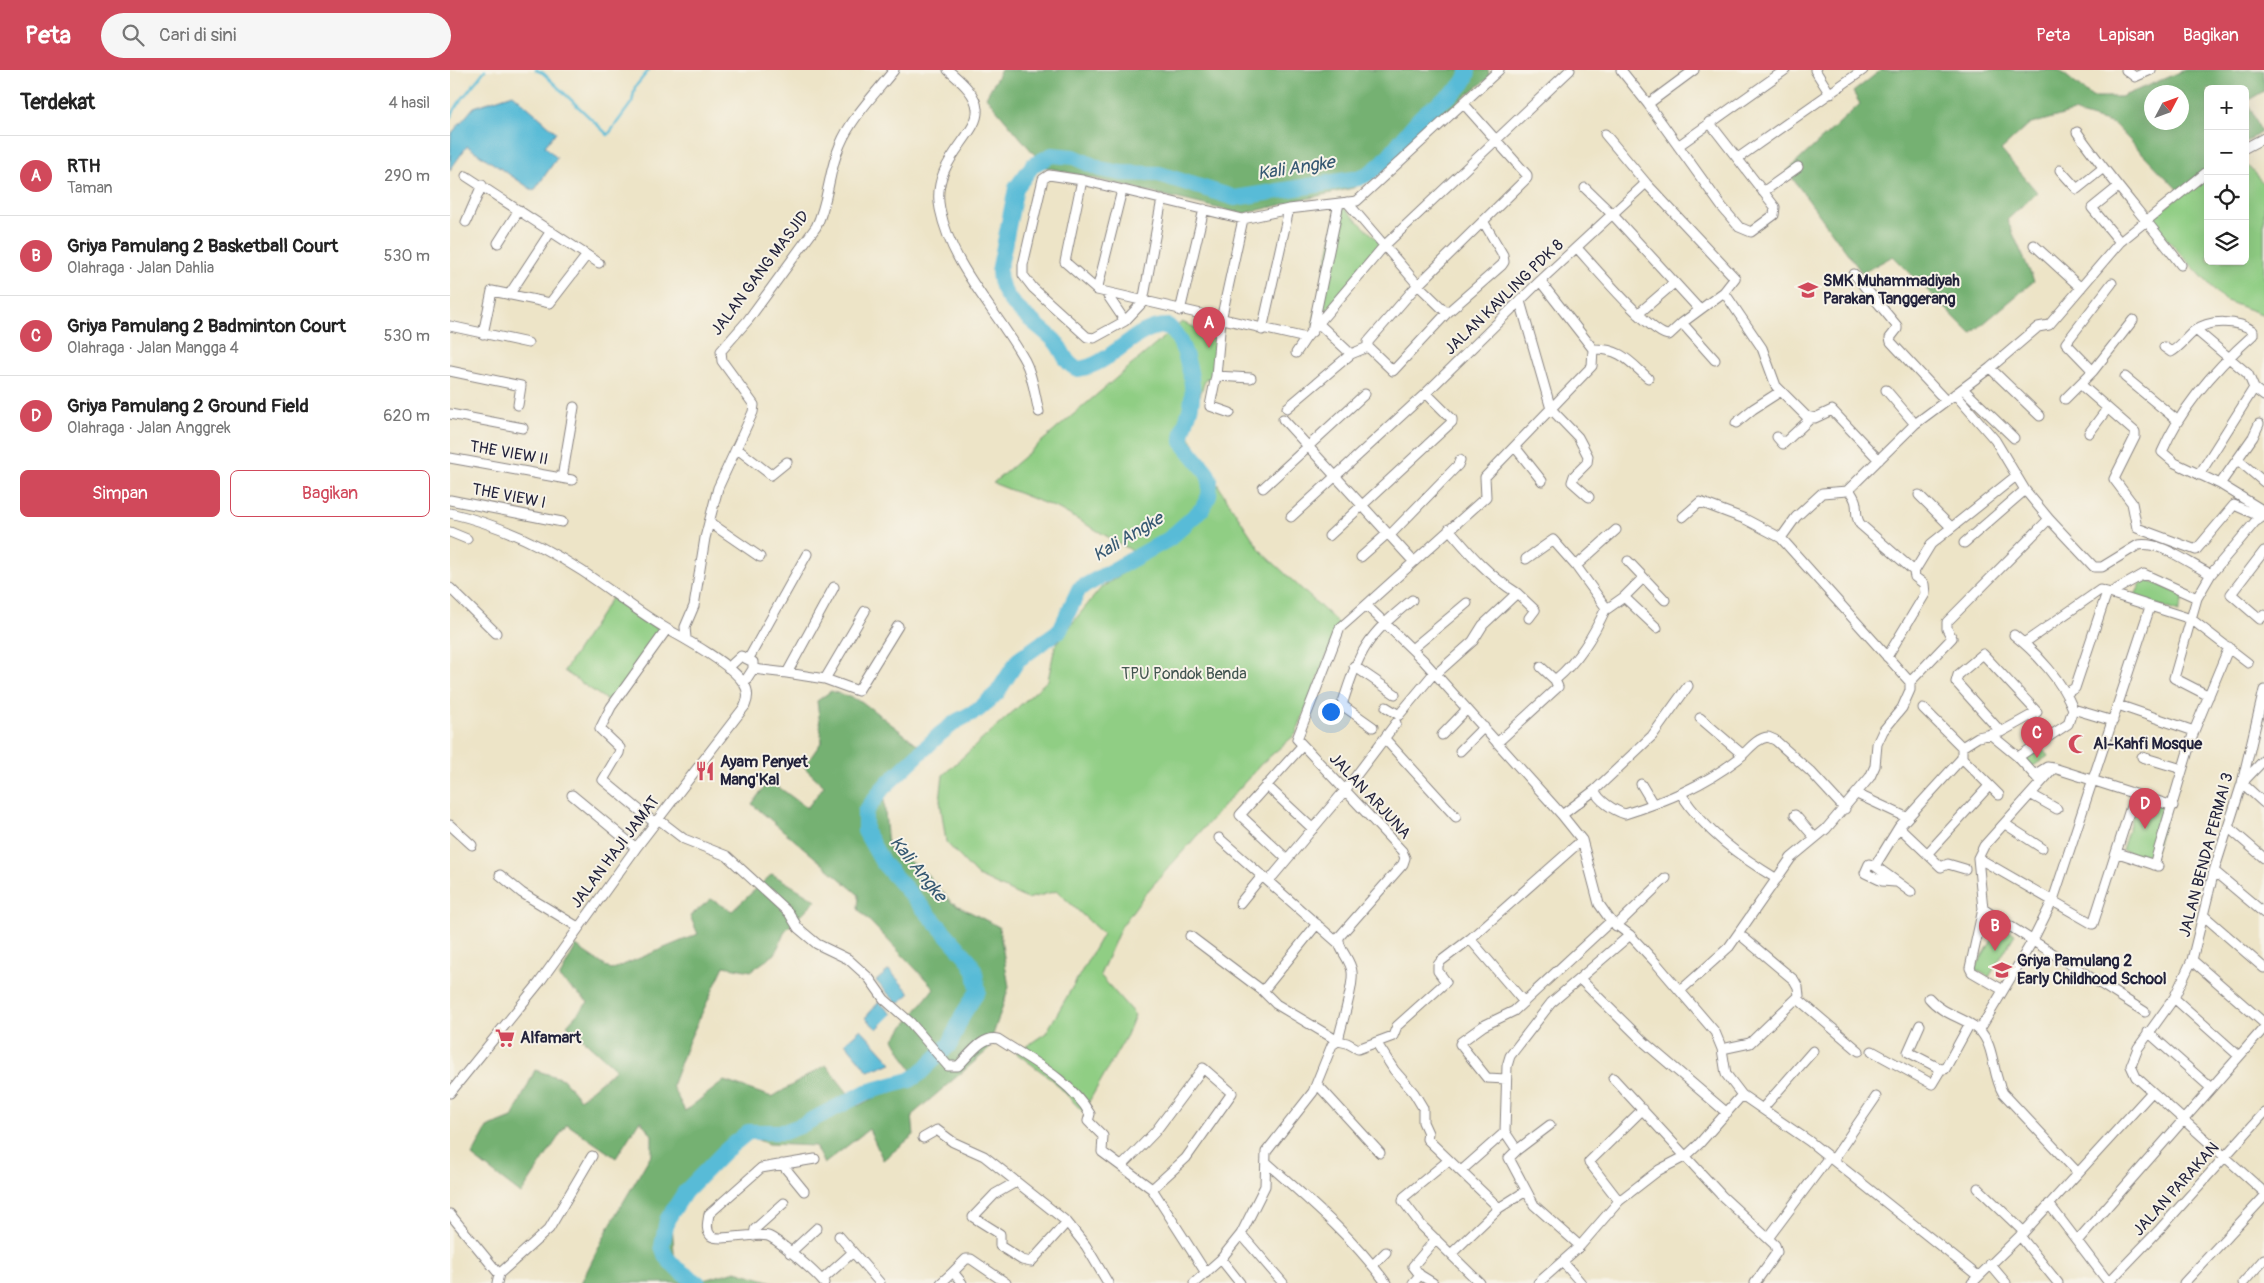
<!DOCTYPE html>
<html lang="id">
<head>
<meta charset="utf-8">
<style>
  body { margin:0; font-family:Pangolin,sans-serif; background:#f6f6f6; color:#222 }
  .controls { position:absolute; right:15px; top:15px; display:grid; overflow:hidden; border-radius:8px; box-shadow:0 5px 20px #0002 }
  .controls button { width:45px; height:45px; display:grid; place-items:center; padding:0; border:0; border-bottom:1px solid #e0e0e0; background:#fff; color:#222; font:25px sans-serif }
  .compass { position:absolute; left:1694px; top:15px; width:45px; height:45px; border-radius:50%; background:#fff; box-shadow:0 5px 20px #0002; rotate:49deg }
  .you { position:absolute; left:880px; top:641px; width:18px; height:18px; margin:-12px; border:4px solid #fff; border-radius:50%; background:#1a73e8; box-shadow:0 0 0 8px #1a73e833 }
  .badge { display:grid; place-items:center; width:32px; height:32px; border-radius:50%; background:#d1495b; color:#fff; font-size:16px; font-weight:700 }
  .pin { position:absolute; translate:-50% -41px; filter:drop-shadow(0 1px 2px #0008) }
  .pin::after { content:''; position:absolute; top:26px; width:18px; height:15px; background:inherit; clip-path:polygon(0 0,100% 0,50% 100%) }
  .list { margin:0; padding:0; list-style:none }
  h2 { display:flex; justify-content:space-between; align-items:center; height:65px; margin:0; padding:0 20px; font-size:21px }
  h2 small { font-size:16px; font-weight:400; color:#767676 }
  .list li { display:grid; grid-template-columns:32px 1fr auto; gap:15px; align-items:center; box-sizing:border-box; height:80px; padding:0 20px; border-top:1px solid #e0e0e0 }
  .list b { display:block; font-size:19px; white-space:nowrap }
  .list p { margin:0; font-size:16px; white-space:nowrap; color:#767676 }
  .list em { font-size:16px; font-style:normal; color:#767676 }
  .actions { display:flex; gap:10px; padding:15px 20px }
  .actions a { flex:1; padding:11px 0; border:1px solid #d1495b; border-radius:8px; text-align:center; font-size:18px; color:#d1495b }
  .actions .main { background:#d1495b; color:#fff }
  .icon { flex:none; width:28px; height:28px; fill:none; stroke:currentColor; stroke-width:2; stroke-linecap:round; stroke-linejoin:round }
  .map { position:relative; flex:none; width:1814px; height:1213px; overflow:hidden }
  header { display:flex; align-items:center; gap:30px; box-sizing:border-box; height:70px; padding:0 25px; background:#d1495b; color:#fff }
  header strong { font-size:24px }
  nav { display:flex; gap:28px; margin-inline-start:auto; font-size:18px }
  .search { width:350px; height:45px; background:#f6f6f6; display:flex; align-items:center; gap:12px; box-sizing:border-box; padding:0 18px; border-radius:28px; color:#767676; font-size:19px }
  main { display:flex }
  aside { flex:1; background:#fff }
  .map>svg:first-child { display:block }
  .green { fill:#90ce84; stroke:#597860 }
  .forest { fill:#74b172; stroke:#4b6a56; fill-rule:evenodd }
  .water { fill:#59bbd7; stroke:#3e6e89 }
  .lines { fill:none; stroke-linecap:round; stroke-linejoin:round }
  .stream { stroke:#59bbd7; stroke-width:2.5 }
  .river { stroke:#59bbd7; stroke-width:16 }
  .minor-casing { stroke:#888381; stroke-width:11 }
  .minor { stroke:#fff; stroke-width:9 }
  .labels { text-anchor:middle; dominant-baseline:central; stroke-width:4; stroke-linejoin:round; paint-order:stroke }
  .street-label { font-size:16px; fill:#22223b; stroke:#f7f3e8 }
  .poi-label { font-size:16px; font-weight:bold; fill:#22223b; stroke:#f7f3e8; text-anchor:start }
  .park-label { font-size:16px; fill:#435651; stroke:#f7f3e8 }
  .water-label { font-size:18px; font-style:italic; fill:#355872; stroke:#f7f3e8 }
</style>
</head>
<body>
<header>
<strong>Peta</strong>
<div class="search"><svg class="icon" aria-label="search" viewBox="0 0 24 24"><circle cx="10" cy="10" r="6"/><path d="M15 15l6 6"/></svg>Cari di sini</div>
<nav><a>Peta</a><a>Lapisan</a><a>Bagikan</a></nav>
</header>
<main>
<aside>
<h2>Terdekat<small>4 hasil</small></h2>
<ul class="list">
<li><span class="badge">A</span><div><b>RTH</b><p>Taman</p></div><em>290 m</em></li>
<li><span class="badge">B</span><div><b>Griya Pamulang 2 Basketball Court</b><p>Olahraga · Jalan Dahlia</p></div><em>530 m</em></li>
<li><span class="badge">C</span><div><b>Griya Pamulang 2 Badminton Court</b><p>Olahraga · Jalan Mangga 4</p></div><em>530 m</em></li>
<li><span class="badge">D</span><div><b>Griya Pamulang 2 Ground Field</b><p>Olahraga · Jalan Anggrek</p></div><em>620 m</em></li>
</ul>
<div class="actions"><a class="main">Simpan</a><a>Bagikan</a></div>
</aside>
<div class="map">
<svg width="1814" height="1213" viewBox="0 0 1814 1213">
  <rect width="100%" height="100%" fill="#f7f3e8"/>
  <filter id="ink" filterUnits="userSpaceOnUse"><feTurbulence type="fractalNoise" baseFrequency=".02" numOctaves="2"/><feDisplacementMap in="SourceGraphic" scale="10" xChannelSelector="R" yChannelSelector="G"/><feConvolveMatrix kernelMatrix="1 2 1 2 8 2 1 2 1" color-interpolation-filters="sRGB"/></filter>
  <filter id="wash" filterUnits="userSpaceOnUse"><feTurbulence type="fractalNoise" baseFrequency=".0096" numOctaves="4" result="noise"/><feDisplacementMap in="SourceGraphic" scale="20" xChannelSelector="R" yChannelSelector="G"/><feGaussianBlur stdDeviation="1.12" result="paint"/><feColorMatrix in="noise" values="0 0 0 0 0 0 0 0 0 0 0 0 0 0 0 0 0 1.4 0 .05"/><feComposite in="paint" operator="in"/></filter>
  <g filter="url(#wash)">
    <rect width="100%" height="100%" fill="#ede4c7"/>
    <path class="green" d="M1795,93L1814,114V245L1774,230L1700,151L1758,100V191H1795Z
      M889,133L934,176L863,255Z
      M755,247L771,253L767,294L761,310L756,308L737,362L774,425L811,481L889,554L846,664L811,694L695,824L671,857L650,905L685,945L677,965L633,1042L603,1010L566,983L596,963L653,864L607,821L577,829L528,806L496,772L490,730L493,705L598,610L605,576L628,546L651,518L695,488L609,439L543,413L732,252L753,261Z
      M1694,508L1734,526L1729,542L1684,527Z
      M162,527L212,560L161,633L114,601Z
      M1592,678L1598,686L1582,697L1576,689Z
      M1688,728L1719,738L1702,791L1672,780Z
      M1551,855L1565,864L1539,907L1525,899Z"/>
    <path class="forest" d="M551,0H1038L1040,7L969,63L938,97L903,118L792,144L595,97L536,27Z
      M1431,0H1609L1642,27H1671L1735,0H1814V21L1797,31L1811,62L1795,73V19H1758V100L1729,121L1664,54L1623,42L1578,55L1551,80L1587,122L1557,150L1584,211L1521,264L1443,186L1412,203L1337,101L1410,34L1403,22ZM1702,22H1732V52H1702Z
      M381,621L411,631L471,677L433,717L438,777L476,803L501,832L549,857L559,917L538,980L462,1045L464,1065L433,1090L419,1059L374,1094L365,1076L318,1074L296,1065L263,1091L222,1153L225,1197L246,1212L286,1201L326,1213H131L160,1155L202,1083V1065L190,1050L166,1088L117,1054L71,1124L22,1086L37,1058L62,1048L85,1000L113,1009L130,1029L166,999L117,955L138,932L109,908L126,876L161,900L248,864L240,846L261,829L282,841L322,804L366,830L335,861L325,884L301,901L274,896L238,973L222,1016L235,1041L274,1011L322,1027L376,995L408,1036L465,1006L444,969L484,918L408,839L409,825L302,734L319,710L357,738L374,716L354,697L372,671L367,631Z"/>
    <path class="water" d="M63,24L106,62L95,76L107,88L84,121L17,76L0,100L1,64L24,37Z
      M439,900L460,923L448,934L426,911Z
      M429,932L442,944L427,959L415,948Z
      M411,959L442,993L418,1001L395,973Z"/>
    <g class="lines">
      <path class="stream" d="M86,0L93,3L158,65L182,32L185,17L199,0
        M0,48L8,34L35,0"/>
      <path class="river" d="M248,1213L227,1199L216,1187L212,1176L217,1150L235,1122L275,1081L298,1062H334L350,1056L416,1022L460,1010L468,1005L500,974L513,944L528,921L525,902L519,890L433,793L415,761V742L433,718L490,664L507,651L528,640L547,623L568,590L610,560L629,519L719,469L752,439L759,426L760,410L756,401L732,372C731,359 739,348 741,335C746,314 735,270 718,256C683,255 663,295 628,299C615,295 613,279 604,270C584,250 549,233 549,201L566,118L583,95L602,85L624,87L650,99L671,103L709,104L785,128L909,108C938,98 953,62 975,43C989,31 1018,19 1018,0"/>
    </g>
  </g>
  <g filter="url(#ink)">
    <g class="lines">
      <defs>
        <path id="minor" d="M498,0C509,10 526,23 527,39C530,65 480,91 490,139C502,198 547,240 575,291C583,306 585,326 589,342
          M1171,0L1198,34L1272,137L1289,157L1301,162L1324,145L1325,137L1259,52
          M1365,0L1380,24
          M1676,0L1685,7L1701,0
          M1198,34L1244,0
          M1627,62C1659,108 1697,150 1731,195
          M1228,76L1335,0
          M1795,78L1814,68
          M1288,88L1413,0
          M1610,100L1627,119L1652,99
          M16,106L149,193
          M632,110L615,192L647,220L856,268L934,176L1120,0
          M1196,113L1285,208L1274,222L1232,253L1265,290
          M1668,117L1642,138L1670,172
          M1135,118L1163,145L1249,239
          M1313,122L1348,97
          M712,129L693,232L675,251L644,268L637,267L583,218L573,205V195L593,109L599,105L632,110L793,149L839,139L907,131L1049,0
          M897,132L968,215L997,243
          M16,152L32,115
          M48,173L69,140
          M1584,175L1631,218
          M1127,178C1142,194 1202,266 1219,265L1232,253
          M1404,204L1447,256V259L1440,268L1441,272L1496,331
          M647,220L672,120
          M1274,222L1312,278L1326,316L1356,346L1365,348L1382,340L1429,390
          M656,223L675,251
          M59,225L101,161
          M1070,231L1101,339L1128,367L1138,386L1137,393L1124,406L1122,412L1139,427
          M730,241L754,139
          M1188,244L1224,213
          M869,254L901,284
          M0,256L78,273
          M812,260L839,139
          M1746,260L1798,304L1804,318L1749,405
          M862,262L889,133
          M33,264L42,221L100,233L137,185
          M918,277V272L963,220L1077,108V105L1013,33
          M918,277L943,301L997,243L1052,195L1054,192L1053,185L1033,151
          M1714,277L1721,282C1730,277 1736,268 1744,261C1759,249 1789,250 1803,261V265C1767,297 1731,337 1712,382L1725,393L1770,414L1814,441
          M1143,279C1170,278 1179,291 1198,308
          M846,283L856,268
          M1540,298L1590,346
          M0,301L71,316L68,335
          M1643,301L1616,273L1662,213
          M766,306L801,308
          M1675,307L1728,351
          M1630,314L1685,362V367L1664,409L1682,433L1687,458L1746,480L1784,435L1811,447
          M1804,318L1814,326
          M1513,319L1564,368
          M1436,320L1465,354
          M1505,324L1545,370L1575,420L1599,449L1644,497H1652L1688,475C1712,471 1740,495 1761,504
          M1615,329L1643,301L1683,250
          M837,338L901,284L918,277
          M780,343L760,336L766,306L771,250L793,149
          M0,344L73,358
          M833,349L963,491
          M1286,353L1303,339L1331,321
          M1639,363L1657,339
          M1327,367L1333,374L1361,348
          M1065,377L1092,411
          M286,378L321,405L337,392
          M0,388L122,410
          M1788,390L1814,412
          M112,408L124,337
          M1770,414L1803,367L1809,354
          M813,418L915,324
          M1399,420C1412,436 1402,441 1410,454L1464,501
          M1469,425L1501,457
          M0,430L112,452
          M0,443C47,454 92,475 132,501C161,520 188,542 217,559C237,570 283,595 294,614C299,621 298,629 295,636L186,778L89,913L0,1023
          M841,447L976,323L1090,211L1196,113L1155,64
          M1233,447L1250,432L1295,449L1331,468L1460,612
          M259,452L310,487
          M0,462L17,469
          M940,465L1008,395L1010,390
          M879,466L1002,352V349L976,323
          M1331,468L1346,447L1372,423L1397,421L1465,354L1540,298L1588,257L1599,255L1670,172L1758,101
          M1514,473L1575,420
          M1814,481L1781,524L1810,549L1814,545
          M911,487L938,463
          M1076,489L1103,470L1126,496L1157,539L1174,527L1193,508
          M1178,491L1215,530
          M1126,496L1166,460
          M384,517L337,603L375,609L408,621L448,556
          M0,518L46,563
          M1067,523L1085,540L1079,548
          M1660,523L1694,504L1747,528
          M1174,527L1207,558
          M916,535L1036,427L1035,407L1142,296L1143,279L1090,211
          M1564,565C1588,584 1612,611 1623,639L1618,654L1568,687
          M236,568L235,557L244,536L255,468L268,418L303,342L304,335L272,291L271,281L298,250L366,157C379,131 378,102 390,75C401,48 425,24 444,0
          M1574,573L1650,520L1741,549L1798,593
          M962,579L1017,533
          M1437,587L1475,524L1474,514L1465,507L1464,502L1481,474L1566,406
          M299,588L357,484
          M904,596L945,624
          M278,598L291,586L303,592V599L294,613
          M303,599L337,603
          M985,605L1023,571L1033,555L1067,523C1039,506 1020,484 999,459
          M375,609L415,541
          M1105,610C1129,590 1143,566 1156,538
          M1238,616L1202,666L1145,720C1147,730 1165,741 1175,744C1216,731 1253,716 1288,689C1297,682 1306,668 1318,667L1325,670L1361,702L1395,739
          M1814,620L1792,713L1764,801L1742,890L1724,928L1688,978L1681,996L1686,1007L1814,1122
          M1616,623L1625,618L1657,522
          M1759,626L1724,608L1747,528L1761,504L1805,452L1814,446
          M1668,635L1744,661
          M936,637L949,645L984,603
          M1473,638L1512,677
          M1623,639L1663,651
          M1250,648L1293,685
          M923,657L892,635C910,579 916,567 962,530
          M1540,664L1568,687L1588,709
          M992,665L1017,639
          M935,669L1006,747
          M1047,673L1108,617L1105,610L1091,597
          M1010,681L1034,657
          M1692,687L1732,699
          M1512,688L1449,757L1491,797L1498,794L1515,799
          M1814,690L1792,713L1814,733
          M1584,705L1597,697L1604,698L1723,736
          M1191,714L1203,734
          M816,715L863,759
          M1231,724C1256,762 1289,786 1327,809
          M1407,724L1456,747
          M122,725L186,778
          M1549,725L1512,688V677L1528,667L1551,662L1587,642L1533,584L1508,605L1506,612L1551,662
          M1582,725L1607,739
          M1112,745L1145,720
          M1345,745L1365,768
          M208,749L234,769L277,786L339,843L348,858L367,874L398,889L419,908L434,929L460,952L498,996H508C519,986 532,965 548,969C580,990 621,1010 640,1044L638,1051L653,1066L652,1082L702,1119L756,1203
          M205,753L153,710L169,683L170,678L150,659L161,637L217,559
          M1555,754L1592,778
          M0,755L22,775
          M1449,757L1425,796L1461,822
          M1778,757L1814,788
          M769,768L888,873
          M1668,783L1708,796
          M1477,784L1539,716
          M1528,788L1643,854L1685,724
          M837,789L790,745L852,676
          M1704,795L1744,661L1779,577
          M1425,796L1419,794L1415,803L1432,811L1445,812
          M1764,801L1814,843
          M50,805L72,823L128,857
          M823,806L896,719L946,653
          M790,833L812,806
          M1533,839L1695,942
          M1753,845L1814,898
          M1166,856L1216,808
          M740,866L813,921L826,934L888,971L897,973L908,979L943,966L947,956L996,912L988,901V895L991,891L1020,869L1132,770
          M1020,869L1074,932
          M1742,890L1814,953
          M1130,909L1195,973L1277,1043
          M1231,920L1279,877L1341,788L1376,759L1420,707L1425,696L1427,674L1433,661L1452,638L1460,620V612L1502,568L1497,559V552L1599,449
          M1553,920L1522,902L1520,898L1533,839L1528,788L1534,776L1604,698
          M813,921L867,854
          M1479,928C1493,945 1514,947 1529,960C1545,975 1542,1005 1553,1023L1628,1103
          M1724,928L1789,986
          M1348,929L1409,981
          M1529,961L1583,870L1603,830L1700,537
          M1698,962L1761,1018
          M926,972L944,1000L964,1023L973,1038V1052L978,1063L977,1069L1049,1138
          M1272,979L1300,973L1349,926L1348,917L1344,910L1294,868
          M1422,981L1482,1014L1491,999L1458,982L1470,955
          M1491,999H1495L1519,955
          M1163,1008L1272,1126L1325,1175L1327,1182L1305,1213
          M1056,1009L1037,1008L1010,974L1011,972L1033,956L1064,941L1161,851
          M867,1014L930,1083
          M1313,1038L1363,981
          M1100,1055L1067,1080L1059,1088L1084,1135L1130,1176
          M473,1068L487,1060L503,1072L534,1086L617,1152L636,1176L658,1213
          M1067,1080L1055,1062L1057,996L1060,986L1101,933L1180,865
          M365,1089L311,1098L259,1144C258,1151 255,1160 261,1166C269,1172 305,1162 318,1166C329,1170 366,1203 374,1213
          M999,1090L954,1127L953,1131L972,1156L1030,1213
          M1383,1090L1426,1027
          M817,1093C859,1130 903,1167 936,1213
          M332,1094L354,1121
          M672,1096L705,1062L753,998L782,1023L736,1088L702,1119
          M1011,1101L1055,1062
          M566,1112L545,1124L523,1147L550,1164V1176L572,1190L581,1192L617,1152
          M1528,1118L1574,1162
          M1169,1131L1139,1092L1193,1039
          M1599,1134L1659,1213
          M0,1144L49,1204
          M791,1164L833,1213
          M304,1166L305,1159L334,1133
          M389,1166L430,1213
          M1570,1166L1608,1213
          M1319,1167L1379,1087
          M1628,1170L1814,958
          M340,1183L367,1158
          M1001,1184L1049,1138L1076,1121
          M771,1189L790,1213
          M1113,1192L1131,1213
          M1540,1194L1556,1213
          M923,1195L936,1182
          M372,1210L403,1182
          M47,1213L49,1204L99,1159L142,1086
          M491,1213L503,1202
          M512,1213L503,1202L516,1189H521L556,1213
          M744,1213L771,1189L791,1164L815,1116L816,1082L863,1022L882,975L888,971C891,955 904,917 902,902C901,889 887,879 889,867L953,794L955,788L952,781L847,669L890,558L916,535L973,590L1112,745L1132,770L1149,834L1161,851L1180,865L1206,893L1265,962L1272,979L1276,1004L1292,1025L1359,1071L1528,1206
          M963,1213L970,1205
          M983,1213L970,1205L963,1196L986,1169
          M1088,1213L1130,1176L1169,1131L1209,1100L1236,1086L1249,1074L1292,1025
          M1522,1213L1574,1162L1702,1022
          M1658,1213L1710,1159L1814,1043
          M1734,1213L1814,1127
          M1793,1213L1814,1189"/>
      </defs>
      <use href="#minor" class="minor-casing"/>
      <use href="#minor" class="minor"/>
    </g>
  </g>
  <defs>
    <symbol id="school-bare" viewBox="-9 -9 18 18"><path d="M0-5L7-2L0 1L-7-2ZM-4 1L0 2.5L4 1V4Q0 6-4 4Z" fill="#d1495b" stroke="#f7f3e8" stroke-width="2.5" paint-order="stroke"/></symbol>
    <symbol id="mosque-bare" viewBox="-9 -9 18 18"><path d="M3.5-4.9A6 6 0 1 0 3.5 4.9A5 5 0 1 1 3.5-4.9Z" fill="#d1495b" stroke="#f7f3e8" stroke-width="2.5" paint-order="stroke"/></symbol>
    <symbol id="restaurant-bare" viewBox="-9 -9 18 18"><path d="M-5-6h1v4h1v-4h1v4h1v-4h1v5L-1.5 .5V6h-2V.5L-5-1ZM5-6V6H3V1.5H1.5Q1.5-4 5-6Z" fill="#d1495b" stroke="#f7f3e8" stroke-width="2.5" paint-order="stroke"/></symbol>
    <symbol id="supermarket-bare" viewBox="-9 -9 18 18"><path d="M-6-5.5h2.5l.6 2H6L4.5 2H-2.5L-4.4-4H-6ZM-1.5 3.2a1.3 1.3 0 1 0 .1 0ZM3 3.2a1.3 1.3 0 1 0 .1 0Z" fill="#d1495b" stroke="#f7f3e8" stroke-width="2.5" paint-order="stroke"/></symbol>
  </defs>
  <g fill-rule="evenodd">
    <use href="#school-bare" x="1344" y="206" width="28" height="28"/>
    <use href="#mosque-bare" x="1614" y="660" width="28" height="28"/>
    <use href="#restaurant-bare" x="241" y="687" width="28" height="28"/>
    <use href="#school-bare" x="1538" y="886" width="28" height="28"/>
    <use href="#supermarket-bare" x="41" y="954" width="28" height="28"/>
  </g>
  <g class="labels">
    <g class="street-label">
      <text transform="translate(310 203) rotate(-53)">JALAN GANG MASJID</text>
      <text transform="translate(1054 227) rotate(-44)">JALAN KAVLING PDK 8</text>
      <text transform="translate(59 383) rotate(10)">THE VIEW II</text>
      <text transform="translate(59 426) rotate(11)">THE VIEW I</text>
      <text transform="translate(920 726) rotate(47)">JALAN ARJUNA</text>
      <text transform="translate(165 782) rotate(-53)">JALAN HAJI JAMAT</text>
      <text transform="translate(1756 785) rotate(-75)">JALAN BENDA PERMAI 3</text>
      <text transform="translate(1726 1119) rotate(-48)">JALAN PARAKAN</text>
    </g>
    <g class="poi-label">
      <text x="1373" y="211">SMK Muhammadiyah<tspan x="1373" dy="18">Parakan Tanggerang</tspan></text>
      <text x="1643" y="674">Al-Kahfi Mosque</text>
      <text x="270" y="692">Ayam Penyet<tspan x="270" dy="18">Mang'Kal</tspan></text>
      <text x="1567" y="891">Griya Pamulang 2<tspan x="1567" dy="18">Early Childhood School</tspan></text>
      <text x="70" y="968">Alfamart</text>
    </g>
    <g class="park-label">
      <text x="734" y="604">TPU Pondok Benda</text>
    </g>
    <g class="water-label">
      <text transform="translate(846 98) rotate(-9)">Kali Angke</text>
      <text transform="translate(678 467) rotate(-31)">Kali Angke</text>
      <text transform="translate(468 799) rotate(51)">Kali Angke</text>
    </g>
  </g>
</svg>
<div class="controls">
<button>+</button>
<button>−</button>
<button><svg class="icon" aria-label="locate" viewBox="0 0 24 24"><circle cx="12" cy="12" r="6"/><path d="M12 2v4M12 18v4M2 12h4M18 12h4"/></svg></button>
<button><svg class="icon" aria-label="layers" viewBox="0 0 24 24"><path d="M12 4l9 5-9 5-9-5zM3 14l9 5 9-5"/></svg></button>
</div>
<svg class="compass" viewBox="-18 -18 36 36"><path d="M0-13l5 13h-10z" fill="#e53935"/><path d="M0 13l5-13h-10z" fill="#767676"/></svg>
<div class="you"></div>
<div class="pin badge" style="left:759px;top:278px">A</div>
<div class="pin badge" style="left:1545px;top:881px">B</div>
<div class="pin badge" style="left:1587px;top:688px">C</div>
<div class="pin badge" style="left:1695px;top:759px">D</div>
</div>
</main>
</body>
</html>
